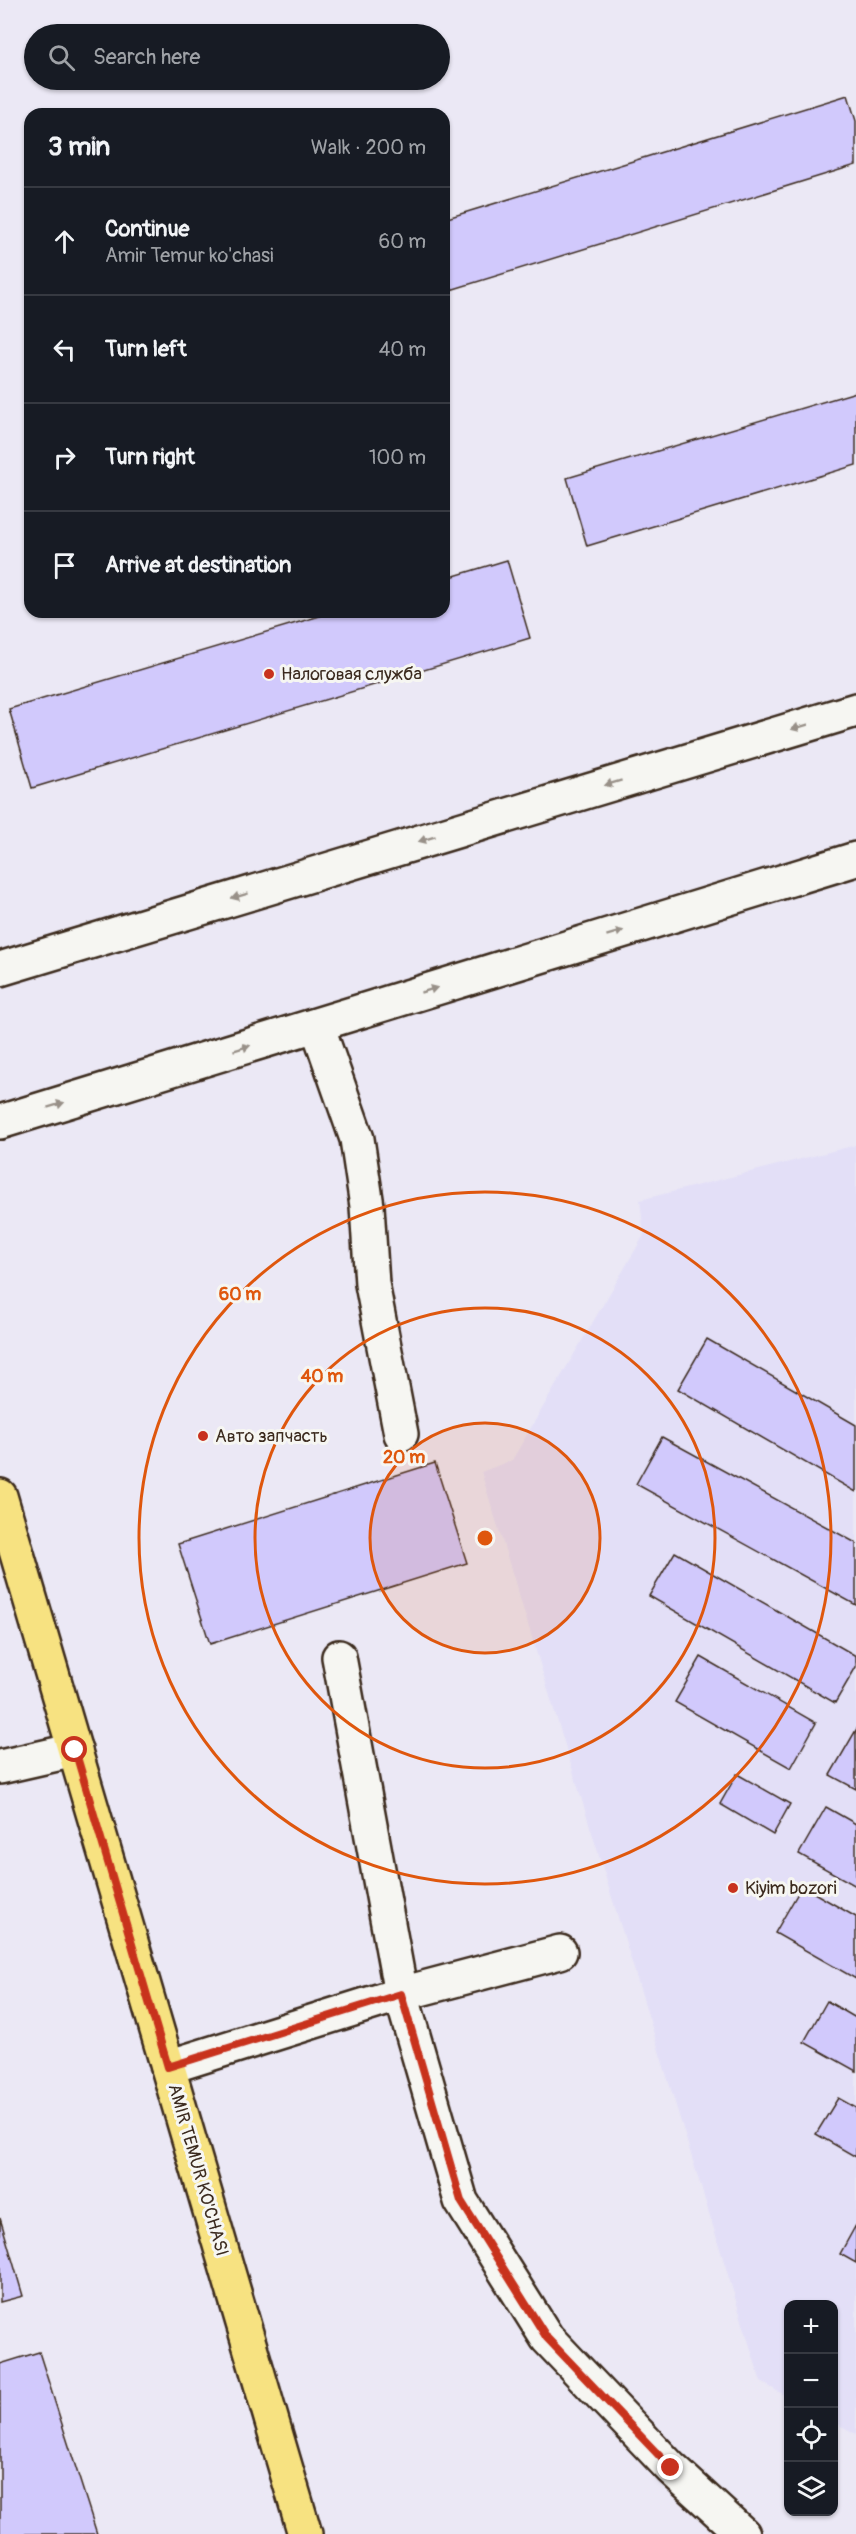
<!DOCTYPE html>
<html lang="en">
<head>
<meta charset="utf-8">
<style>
  body { margin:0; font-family:Pangolin,sans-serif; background:#242831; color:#f1f3f6 }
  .controls { position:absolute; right:18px; bottom:18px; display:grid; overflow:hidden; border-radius:12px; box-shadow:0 2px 4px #0004 }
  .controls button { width:54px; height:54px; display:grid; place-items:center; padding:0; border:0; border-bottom:2px solid #363941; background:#171b24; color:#f1f3f6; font:30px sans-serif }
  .stop { position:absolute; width:18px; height:18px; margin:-14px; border:4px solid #c8321e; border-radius:50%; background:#fff }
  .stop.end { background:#c8321e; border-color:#fff; box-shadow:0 2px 6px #0008 }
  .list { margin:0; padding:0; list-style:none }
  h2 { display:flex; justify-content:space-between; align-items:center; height:78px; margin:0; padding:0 24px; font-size:26px }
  h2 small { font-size:20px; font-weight:400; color:#9ea1a6 }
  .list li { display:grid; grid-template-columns:39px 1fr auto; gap:18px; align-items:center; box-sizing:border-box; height:108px; padding:0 24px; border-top:2px solid #363941 }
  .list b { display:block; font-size:22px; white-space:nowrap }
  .list p { margin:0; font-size:20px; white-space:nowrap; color:#9ea1a6 }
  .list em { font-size:20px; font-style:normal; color:#9ea1a6 }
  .icon { flex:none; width:33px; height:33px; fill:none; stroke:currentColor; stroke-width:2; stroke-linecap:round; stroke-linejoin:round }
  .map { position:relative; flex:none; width:856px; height:2534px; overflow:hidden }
  .search { position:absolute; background:#171b24; box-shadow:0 2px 4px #0004; left:24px; top:24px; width:426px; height:66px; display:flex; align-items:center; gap:15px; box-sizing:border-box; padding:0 21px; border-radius:33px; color:#9ea1a6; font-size:22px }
  .panel { position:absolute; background:#171b24; box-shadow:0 2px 4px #0004; left:24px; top:108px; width:426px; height:510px; border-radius:18px }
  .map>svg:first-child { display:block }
  .built { fill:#e3dff7 }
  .building { fill:#d1c9fc; stroke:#3b2a1e; stroke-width:1.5 }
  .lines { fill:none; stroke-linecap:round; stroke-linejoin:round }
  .minor-casing { stroke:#3b2a1e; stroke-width:38 }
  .major-casing { stroke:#3b2a1e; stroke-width:38 }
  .minor { stroke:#f6f6f2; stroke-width:33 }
  .major { stroke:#f7e281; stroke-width:33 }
  .oneway { fill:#989088 }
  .route { stroke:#c8321e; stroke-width:8 }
  .ring { fill:none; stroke:#df570d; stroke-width:3 }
  .poi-dot { fill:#c8321e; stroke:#f6f6f2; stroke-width:2 }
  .labels { text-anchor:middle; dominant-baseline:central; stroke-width:6; stroke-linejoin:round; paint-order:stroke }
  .poi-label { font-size:18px; fill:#3b2a1e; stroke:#f6f6f2; text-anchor:start }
  .street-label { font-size:18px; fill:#3b2a1e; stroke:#f6f6f2 }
  .centre { fill:#df570d; stroke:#f6f6f2; stroke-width:3 }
  .ring-label { font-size:18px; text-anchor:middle; font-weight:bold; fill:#df570d; stroke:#f6f6f2; stroke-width:6; stroke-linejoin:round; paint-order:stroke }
</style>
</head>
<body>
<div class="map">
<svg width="856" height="2534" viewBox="0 0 856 2534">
  <rect width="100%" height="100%" fill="#ebe8f5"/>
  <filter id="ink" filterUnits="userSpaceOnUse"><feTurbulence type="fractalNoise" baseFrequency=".0167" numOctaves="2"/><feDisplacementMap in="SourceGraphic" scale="12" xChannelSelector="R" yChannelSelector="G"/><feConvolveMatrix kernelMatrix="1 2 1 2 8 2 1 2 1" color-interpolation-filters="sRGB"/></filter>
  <g filter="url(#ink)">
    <path class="built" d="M856,1145V2434L834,2422V2304H788V2397L761,2382L481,1472L512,1460L644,1235L640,1200Z"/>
    <path class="building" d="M848,95L856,121V165L444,292V219Z
      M856,392V465L587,546L567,478Z
      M507,560L530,638L32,788L9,709L333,612H444V579Z
      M707,1339L856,1425V1492L678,1389Z
      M662,1437L856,1543V1605L636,1484Z
      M435,1463L467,1563L210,1644L178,1544Z
      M675,1552L856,1656V1667L835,1703L649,1596Z
      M701,1657L816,1723L791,1768L675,1702Z
      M856,1730V1789L830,1775Z
      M737,1774L790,1804L773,1835L720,1804Z
      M826,1807L856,1824V1886L799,1854Z
      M802,1886L856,1917V1979L775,1933Z
      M827,2001L856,2018V2071L804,2042Z
      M838,2098L856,2108V2157L816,2134Z
      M0,2218L23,2296L0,2302Z
      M856,2225V2263L840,2254Z
      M39,2352L97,2534H0V2364Z"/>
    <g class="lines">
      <defs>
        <path id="minor" d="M0,969L856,710
          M317,1025L357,1139L367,1206L372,1284L401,1434
          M0,1122L856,859
          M339,1657L401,1994L461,2201L547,2338L671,2468L743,2534
          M0,1767L75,1750
          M168,2067L401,1994L560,1952"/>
        <path id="major" d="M0,1496L305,2534"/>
      </defs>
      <use href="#minor" class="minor-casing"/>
      <use href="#major" class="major-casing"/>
      <use href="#minor" class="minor"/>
      <use href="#major" class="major"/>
    </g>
    <defs><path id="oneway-solid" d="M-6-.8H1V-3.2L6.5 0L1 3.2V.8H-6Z" transform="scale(1.5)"/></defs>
    <g class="oneway">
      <use href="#oneway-solid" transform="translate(800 727) rotate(163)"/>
      <use href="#oneway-solid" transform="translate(613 783) rotate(163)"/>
      <use href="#oneway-solid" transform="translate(427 839) rotate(163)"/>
      <use href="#oneway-solid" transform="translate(240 896) rotate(163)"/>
      <use href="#oneway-solid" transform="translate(615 933) rotate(-17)"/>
      <use href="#oneway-solid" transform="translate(429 990) rotate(-17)"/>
      <use href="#oneway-solid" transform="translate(242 1048) rotate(-17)"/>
      <use href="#oneway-solid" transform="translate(56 1105) rotate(-17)"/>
    </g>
  </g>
  <g class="lines" filter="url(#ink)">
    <path class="route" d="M75,1750L168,2067L401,1994L461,2201L547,2338L671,2468"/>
  </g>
  <circle cx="485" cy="1538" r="115" fill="#df570d" fill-opacity=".12"/>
  <g class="ring">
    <circle cx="485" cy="1538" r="115"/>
    <circle cx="485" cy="1538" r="230"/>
    <circle cx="485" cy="1538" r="346"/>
  </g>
  <g class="poi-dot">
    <circle cx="269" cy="674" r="6"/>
    <circle cx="203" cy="1436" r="6"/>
    <circle cx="733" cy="1888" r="6"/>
  </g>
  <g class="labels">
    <g class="poi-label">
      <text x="281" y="674">Налоговая служба</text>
      <text x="215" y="1436">Авто запчасть</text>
      <text x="745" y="1888">Kiyim bozori</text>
    </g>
    <g class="street-label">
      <text transform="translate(198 2170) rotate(74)">AMIR TEMUR KO'CHASI</text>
    </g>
  </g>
  <circle cx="485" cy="1538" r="9" class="centre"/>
  <g class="ring-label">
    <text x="240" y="1300">60 m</text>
    <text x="322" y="1382">40 m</text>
    <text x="404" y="1463">20 m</text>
  </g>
</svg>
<div class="controls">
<button>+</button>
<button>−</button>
<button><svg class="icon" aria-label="locate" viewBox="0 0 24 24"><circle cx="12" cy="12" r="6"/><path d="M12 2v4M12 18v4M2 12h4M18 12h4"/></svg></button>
<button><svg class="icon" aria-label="layers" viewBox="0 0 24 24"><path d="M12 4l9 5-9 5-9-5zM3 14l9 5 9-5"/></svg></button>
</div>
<div class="stop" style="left:75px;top:1750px"></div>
<div class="stop end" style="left:671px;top:2468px"></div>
<div class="search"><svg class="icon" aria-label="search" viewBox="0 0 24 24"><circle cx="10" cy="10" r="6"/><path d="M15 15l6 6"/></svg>Search here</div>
<section class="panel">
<h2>3 min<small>Walk · 200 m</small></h2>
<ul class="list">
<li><svg class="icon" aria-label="ahead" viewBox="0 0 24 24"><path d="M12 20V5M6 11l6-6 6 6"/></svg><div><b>Continue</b><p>Amir Temur ko'chasi</p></div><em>60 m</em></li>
<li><svg class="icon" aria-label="left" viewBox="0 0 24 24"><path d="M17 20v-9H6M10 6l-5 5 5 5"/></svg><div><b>Turn left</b></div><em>40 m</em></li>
<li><svg class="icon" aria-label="right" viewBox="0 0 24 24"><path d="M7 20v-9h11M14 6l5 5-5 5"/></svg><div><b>Turn right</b></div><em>100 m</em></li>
<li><svg class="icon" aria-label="arrive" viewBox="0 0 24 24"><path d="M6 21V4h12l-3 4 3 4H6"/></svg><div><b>Arrive at destination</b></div></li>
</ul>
</section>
</div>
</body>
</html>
